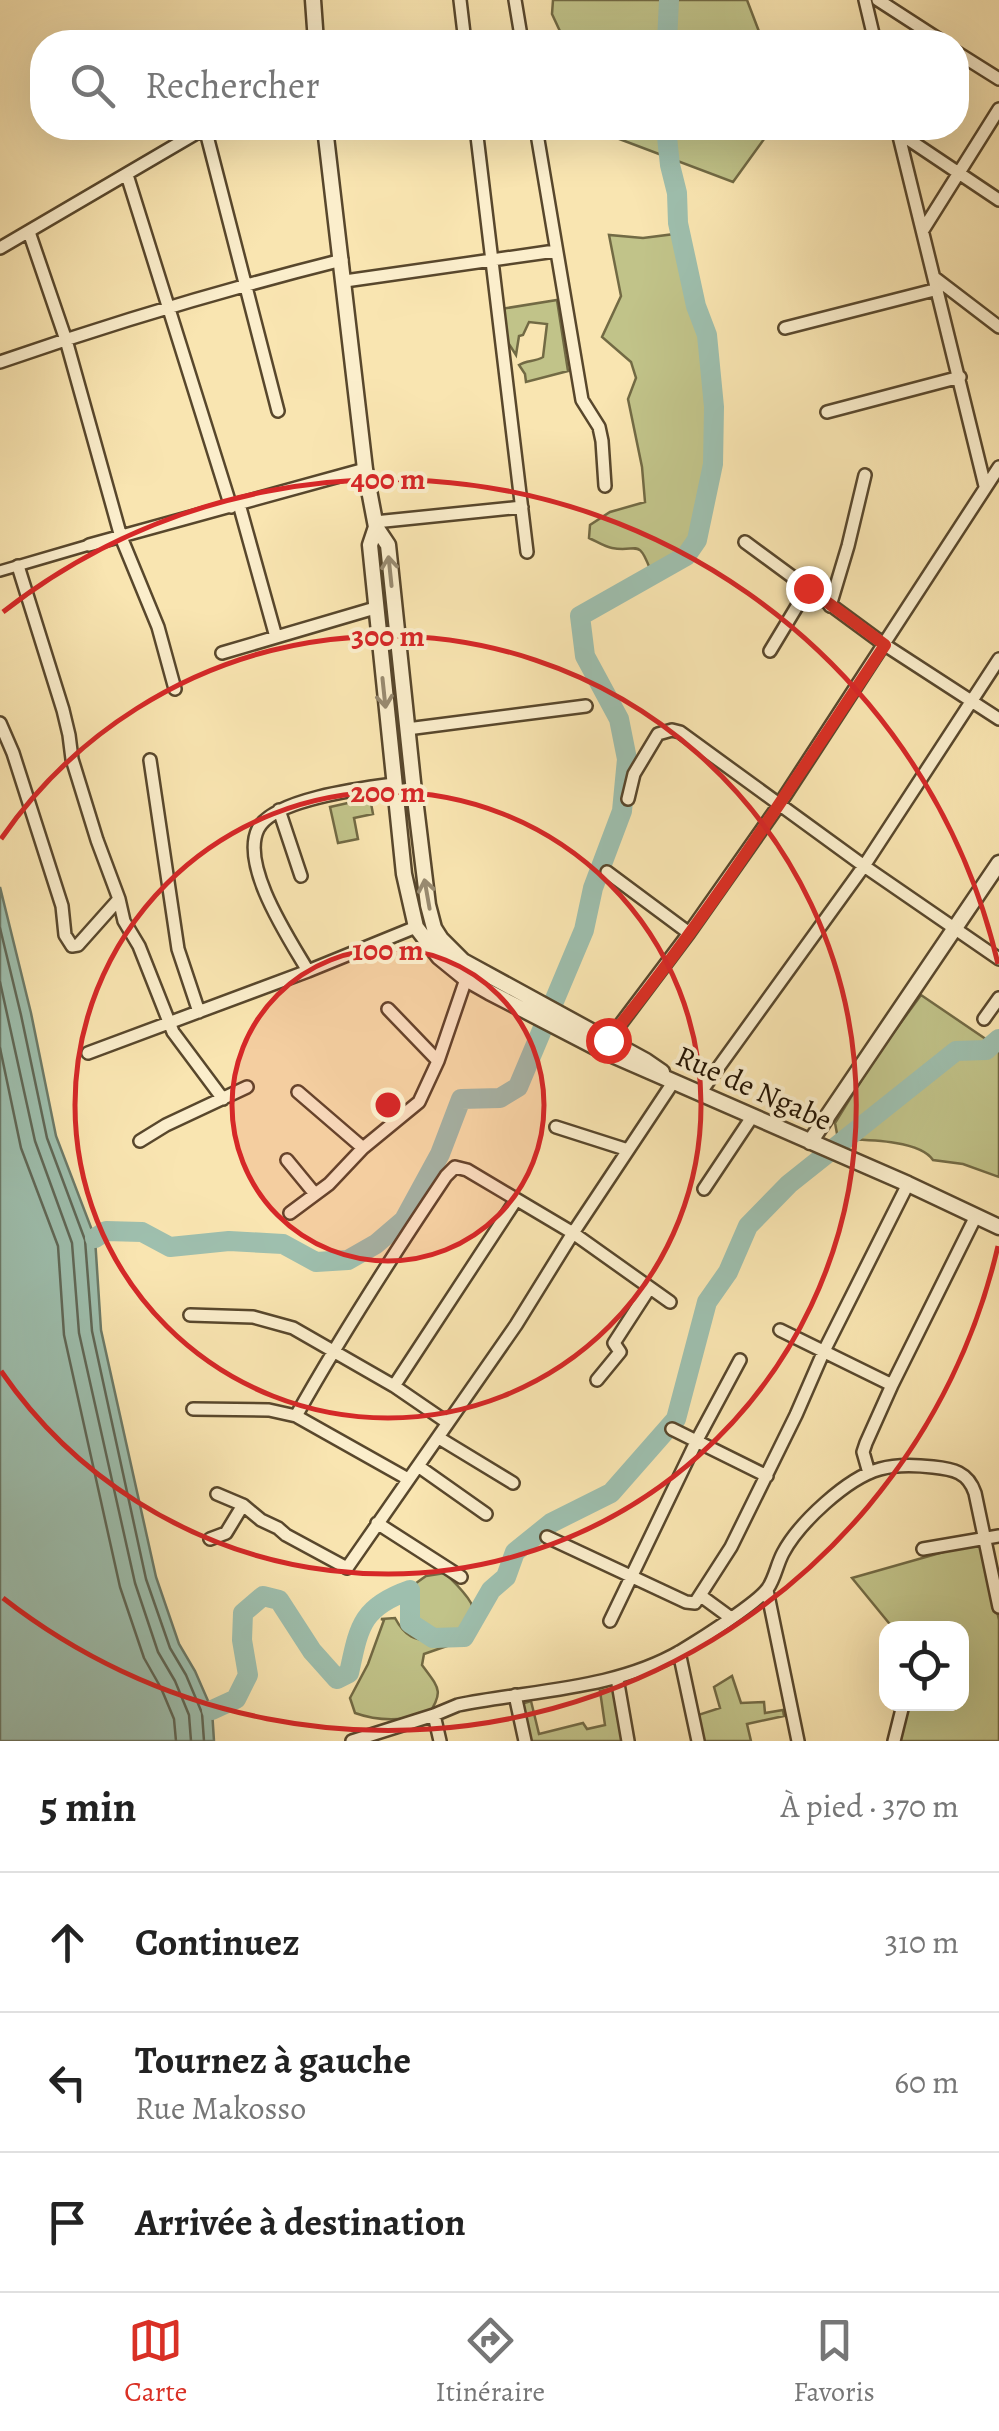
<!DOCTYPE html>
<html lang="fr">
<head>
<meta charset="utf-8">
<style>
  body { margin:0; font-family:Alegreya,serif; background:#f6f6f6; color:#222 }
  .controls { position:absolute; right:30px; bottom:30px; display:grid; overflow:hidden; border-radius:20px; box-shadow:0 10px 40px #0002 }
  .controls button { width:90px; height:90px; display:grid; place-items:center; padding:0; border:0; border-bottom:2px solid #e0e0e0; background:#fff; color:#222; font:50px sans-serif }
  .stop { position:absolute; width:30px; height:30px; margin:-22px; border:8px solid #d93025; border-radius:50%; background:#fff }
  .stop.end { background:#d93025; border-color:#fff; box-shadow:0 2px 10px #0008 }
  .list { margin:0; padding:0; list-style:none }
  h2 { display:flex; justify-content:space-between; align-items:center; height:130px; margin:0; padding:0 40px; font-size:42px }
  h2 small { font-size:32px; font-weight:400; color:#767676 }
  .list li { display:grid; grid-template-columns:65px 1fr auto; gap:30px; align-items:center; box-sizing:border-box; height:140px; padding:0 40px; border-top:2px solid #e0e0e0 }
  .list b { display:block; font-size:38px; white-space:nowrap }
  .list p { margin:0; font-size:32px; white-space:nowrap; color:#767676 }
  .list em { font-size:32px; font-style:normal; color:#767676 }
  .icon { flex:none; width:55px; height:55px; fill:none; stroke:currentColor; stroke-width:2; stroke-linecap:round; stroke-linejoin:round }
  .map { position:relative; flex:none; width:999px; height:1741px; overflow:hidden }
  .search { position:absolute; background:#fff; box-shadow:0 10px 40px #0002; left:30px; right:30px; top:30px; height:110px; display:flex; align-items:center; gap:25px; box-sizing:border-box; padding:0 35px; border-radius:40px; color:#767676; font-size:38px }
  .sheet { height:550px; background:#fff }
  nav { display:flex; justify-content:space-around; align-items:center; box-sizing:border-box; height:140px; border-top:2px solid #e0e0e0; background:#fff; font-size:28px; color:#767676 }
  nav a { display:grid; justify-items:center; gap:5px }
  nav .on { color:#d93025 }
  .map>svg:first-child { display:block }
  .green { fill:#c1c389; stroke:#726a44; stroke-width:2.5 }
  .water { fill:#9ebfae; stroke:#6c7a68; stroke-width:2.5 }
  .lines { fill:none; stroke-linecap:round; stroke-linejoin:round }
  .shore { stroke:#606857; stroke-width:2.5 }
  .river { stroke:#9ebfae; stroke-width:20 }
  .pedestrian-casing { stroke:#58472c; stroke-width:14 }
  .minor-casing { stroke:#58472c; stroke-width:16 }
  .tertiary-casing { stroke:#58472c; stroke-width:19 }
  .pedestrian { stroke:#fbeecc; stroke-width:9 }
  .minor { stroke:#fbeecc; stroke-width:11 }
  .tertiary { stroke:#fbeecc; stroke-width:14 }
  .oneway { stroke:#998b70 }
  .route { stroke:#d93025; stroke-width:12 }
  .ring { fill:none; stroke:#d62828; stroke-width:5 }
  .labels { text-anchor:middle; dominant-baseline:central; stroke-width:8; stroke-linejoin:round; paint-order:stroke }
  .street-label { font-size:30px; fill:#221200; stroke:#fbeecc }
  .centre { fill:#d62828; stroke:#fbeecc; stroke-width:5 }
  .ring-label { font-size:30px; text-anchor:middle; font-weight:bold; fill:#d62828; stroke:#fbeecc; stroke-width:8; stroke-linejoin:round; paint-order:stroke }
</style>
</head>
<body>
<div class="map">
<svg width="999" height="1741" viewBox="0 0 999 1741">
  <rect width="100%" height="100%" fill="#f9e5b1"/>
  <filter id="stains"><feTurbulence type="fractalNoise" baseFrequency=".002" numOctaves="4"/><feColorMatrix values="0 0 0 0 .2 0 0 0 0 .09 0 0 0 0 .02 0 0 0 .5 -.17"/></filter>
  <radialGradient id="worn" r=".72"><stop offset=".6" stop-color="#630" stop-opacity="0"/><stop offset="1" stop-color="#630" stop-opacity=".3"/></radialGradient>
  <path class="green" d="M553,0H747L763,42H565L552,14Z
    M604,128H772L733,182L606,134Z
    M675,234L706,365L710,443L694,530L689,544L661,566L650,569C638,537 637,553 612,548C605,547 596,541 589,538L590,525L610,512L645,502L642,467L628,399L636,378L631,362L602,337L621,296L609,235L643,238Z
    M557,300L568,371L526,382L525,374L519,365C527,360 535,362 543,357L547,324L529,322L523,335L519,336L516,355L507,341L501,309Z
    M370,798L373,814L354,818L358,839L338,843L330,807Z
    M921,995L996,1046L999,1044V1177L963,1164L933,1160C919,1139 862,1140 838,1139L835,1123L875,1058Z
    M982,1541L999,1620V1741H900L906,1704H962V1628H893L852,1578Z
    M445,1573C454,1582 465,1592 471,1603C489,1637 426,1648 416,1618C413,1609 415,1597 412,1586L426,1576Z
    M395,1618C411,1648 425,1636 450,1645L424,1654L422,1665C438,1687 445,1691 428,1715C402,1720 380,1722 355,1713L350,1698L368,1664L384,1620L381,1619Z
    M732,1676L741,1703L764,1702L765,1713L783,1710L784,1716L747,1724L751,1741H703L698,1715L720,1708L714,1687Z
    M615,1688L628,1741H531L521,1704L531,1701L539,1734L583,1723L587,1729L605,1725L600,1691Z"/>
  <path class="water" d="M0,887L31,1013L56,1136L95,1238L101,1330L156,1577L179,1644L195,1671L212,1710L214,1741H0Z"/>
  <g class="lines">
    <path class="shore" d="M0,928L21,1015L47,1138L85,1240L92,1331L146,1579L170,1648L186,1675L202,1713L204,1741
      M0,982L35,1141L72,1243L79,1333L135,1583L158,1652L175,1681L189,1715L191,1741
      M0,1048L21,1148L58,1246L64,1335L120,1587L144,1658L161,1688L174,1719L176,1741"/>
    <path class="river" d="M667,42L669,0
      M95,1238L106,1231L142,1232L170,1247L229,1241L283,1244L316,1262L348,1260L376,1244L404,1220L440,1154L461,1099L500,1098L518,1087L584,930L593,888L622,811L627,759L619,719L585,656L580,616L686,556L697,540L713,464L714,407L707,335L696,306L678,223L677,193L670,165L666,128
      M212,1710L236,1699L248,1675L242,1640L243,1613L263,1596L279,1600L312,1651L337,1679L349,1673C359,1627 361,1607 410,1590V1623L433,1638L464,1637L491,1590L506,1577L515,1552L551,1523L611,1493L676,1419L707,1302L728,1272L748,1226L789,1184L956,1051L986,1050L999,1039"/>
    <defs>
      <path id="pedestrian" d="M0,571L89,545"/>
      <path id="minor" d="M460,0L465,42
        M515,0L522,42
        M865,0L875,42
        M878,0L943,42
        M956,52L999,79
        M476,128L527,552
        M536,128L582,400L599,427L602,441L605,486
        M897,128L985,486
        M899,133L999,200
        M127,175L231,507
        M923,230L999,109
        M29,232L66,340L121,537L158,627L175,689
        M0,248L205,128L278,411
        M935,278L999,327
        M345,281L555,251
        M785,328L938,289
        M0,362C113,323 226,289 342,260
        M827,412L960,377
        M239,504L276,637
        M375,522L522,507
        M745,542L885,645L999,719
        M89,545L365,469
        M18,566L63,710L69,735L72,759L97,840L119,899L124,921L139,946L173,1032L223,1099
        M830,606L848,546L865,475
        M770,651L808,588
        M222,653L375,608
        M0,723L13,753L62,906L65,935L72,946L78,945L119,899
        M407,729L586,706
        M150,760L178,949L199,1012
        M628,799L634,774L658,734L672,730L680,732L864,866L999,959
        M279,810L301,876
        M607,872L689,933
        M308,971C290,940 240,866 258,829C273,799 363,788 394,784
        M388,1009L438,1061
        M984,1019L999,998
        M604,1046L689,933L779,805L999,467
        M88,1053L308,971L416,927
        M298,1092L363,1148
        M700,1093L864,866L999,659
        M556,1127L628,1150
        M140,1141L166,1125L247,1087
        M287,1160L315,1194
        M704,1189L752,1117
        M290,1213L329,1184L363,1148L419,1102L438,1061L466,979
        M190,1315L253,1317L293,1328L394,1386L448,1423
        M780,1330L892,1385
        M597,1380L620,1352L614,1343L649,1289
        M394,1386L516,1200
        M193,1409L269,1410L296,1416L408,1479
        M296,1416C342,1334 393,1255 446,1176L455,1167L467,1170L573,1233L670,1302
        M672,1429L767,1476
        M439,1438L513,1483
        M418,1466L486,1514
        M869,1473L863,1452L866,1443L892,1385L976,1216
        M217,1494L243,1505L261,1520L278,1528L286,1535L347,1568L516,1325L573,1233L674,1081
        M377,1523L461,1577
        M547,1537L686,1602L695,1603L731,1547L796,1415L823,1353L908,1184
        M210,1539L226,1533L243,1505
        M923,1549L999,1536
        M767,1590L798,1741
        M701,1596L731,1618
        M610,1621L697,1440L740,1360
        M679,1652L698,1741
        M617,1678L628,1741
        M515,1695L525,1741
        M434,1715L440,1741
        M352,1741L434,1715L458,1705C532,1690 614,1690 681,1651C699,1640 758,1603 768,1588C775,1578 777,1564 783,1553C799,1523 847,1478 880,1469C897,1464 916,1465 933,1467C953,1469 968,1472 975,1493L999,1607
        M894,1741L903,1705"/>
      <path id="tertiary" d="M313,0L316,42
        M325,128L365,469L376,527L370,545L404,874L416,927L439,957L466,979L489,992L601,1050L908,1184L999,1227
        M376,527L388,545L413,782L428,905L434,928L441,939L463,961L646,1061L662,1072
        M810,1142L999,863"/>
    </defs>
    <use href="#pedestrian" class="pedestrian-casing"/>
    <use href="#minor" class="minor-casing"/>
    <use href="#tertiary" class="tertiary-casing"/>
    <use href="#pedestrian" class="pedestrian"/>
    <use href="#minor" class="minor"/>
    <use href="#tertiary" class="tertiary"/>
  </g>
  <defs><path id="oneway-shaft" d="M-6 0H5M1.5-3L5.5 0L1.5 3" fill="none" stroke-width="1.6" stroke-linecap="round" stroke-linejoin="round" transform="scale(2.5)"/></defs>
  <g class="oneway">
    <use href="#oneway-shaft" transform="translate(390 571) rotate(-96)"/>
    <use href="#oneway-shaft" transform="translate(384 693) rotate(84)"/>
    <use href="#oneway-shaft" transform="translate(427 894) rotate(-100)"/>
  </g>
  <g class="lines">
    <path class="route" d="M608,1040C710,915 796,778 885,645L808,588"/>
  </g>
  <circle cx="388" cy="1105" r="156" fill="#d62828" fill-opacity=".12"/>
  <g class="ring">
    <circle cx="388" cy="1105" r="156"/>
    <circle cx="388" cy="1105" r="313"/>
    <path d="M1 839A469 469 0 1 1 1 1371"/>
    <path d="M998 1246A626 626 0 0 1 3 1598M3 612A626 626 0 0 1 998 964"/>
  </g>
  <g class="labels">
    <g class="street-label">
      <text transform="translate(754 1088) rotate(24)">Rue de Ngabe</text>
    </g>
  </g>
  <circle cx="388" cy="1105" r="15" class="centre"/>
  <g class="ring-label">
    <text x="388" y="489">400 m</text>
    <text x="388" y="646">300 m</text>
    <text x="388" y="802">200 m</text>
    <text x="388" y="960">100 m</text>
  </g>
  <rect width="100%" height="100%" filter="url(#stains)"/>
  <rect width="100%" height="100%" fill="url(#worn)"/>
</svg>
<div class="controls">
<button><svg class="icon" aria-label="locate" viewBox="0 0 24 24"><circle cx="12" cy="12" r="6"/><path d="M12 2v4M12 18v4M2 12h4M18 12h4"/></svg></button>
</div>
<div class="stop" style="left:608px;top:1040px"></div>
<div class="stop end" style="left:808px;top:588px"></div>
<div class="search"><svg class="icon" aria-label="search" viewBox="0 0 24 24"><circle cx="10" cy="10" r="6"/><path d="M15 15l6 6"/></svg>Rechercher</div>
</div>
<section class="sheet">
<h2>5 min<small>À pied · 370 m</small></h2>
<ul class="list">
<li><svg class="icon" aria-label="ahead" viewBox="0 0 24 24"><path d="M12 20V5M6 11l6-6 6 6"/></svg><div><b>Continuez</b></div><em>310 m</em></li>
<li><svg class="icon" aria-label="left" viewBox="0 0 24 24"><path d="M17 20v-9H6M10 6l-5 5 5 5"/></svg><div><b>Tournez à gauche</b><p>Rue Makosso</p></div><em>60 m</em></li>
<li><svg class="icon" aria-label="arrive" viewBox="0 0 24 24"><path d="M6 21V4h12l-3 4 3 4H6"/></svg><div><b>Arrivée à destination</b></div></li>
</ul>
</section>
<nav>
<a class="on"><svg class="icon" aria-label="map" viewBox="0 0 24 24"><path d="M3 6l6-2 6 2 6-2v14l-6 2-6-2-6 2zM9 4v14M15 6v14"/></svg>Carte</a>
<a><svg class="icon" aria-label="directions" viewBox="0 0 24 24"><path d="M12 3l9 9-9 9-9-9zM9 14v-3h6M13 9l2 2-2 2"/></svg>Itinéraire</a>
<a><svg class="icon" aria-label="saved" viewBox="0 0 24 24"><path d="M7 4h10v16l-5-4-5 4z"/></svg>Favoris</a>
</nav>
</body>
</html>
